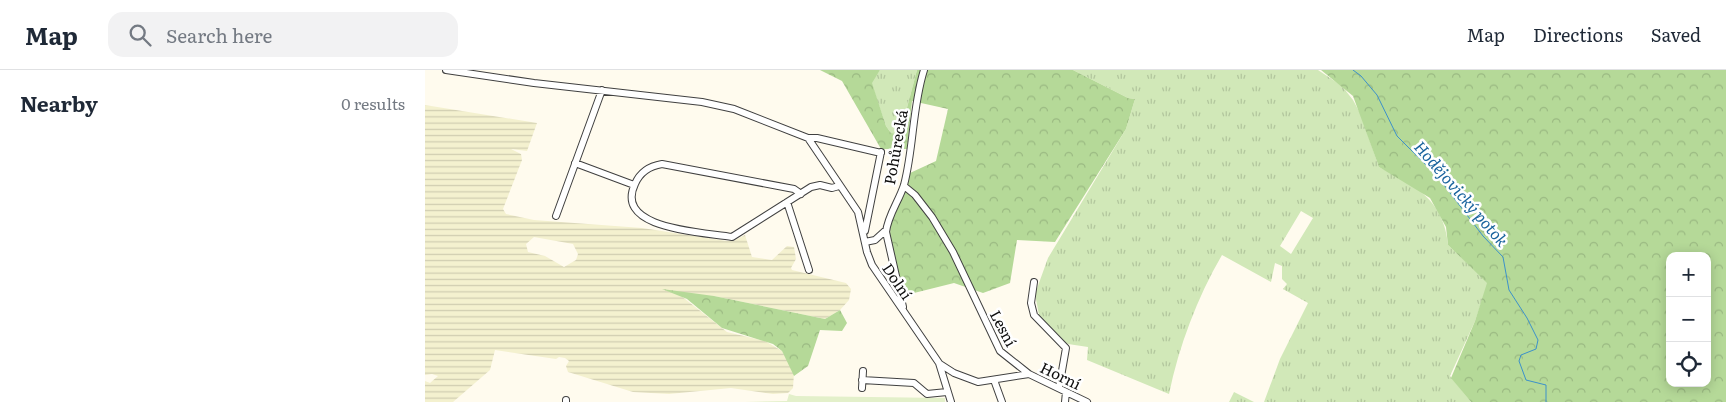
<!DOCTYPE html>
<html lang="en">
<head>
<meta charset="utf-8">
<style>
  body { margin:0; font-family:Literata,serif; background:#f2f2f3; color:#1f2937 }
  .controls { position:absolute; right:15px; bottom:15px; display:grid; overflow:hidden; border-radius:10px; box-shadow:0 2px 12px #0003 }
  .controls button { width:45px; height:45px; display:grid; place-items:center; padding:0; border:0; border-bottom:1px solid #e0e1e3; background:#fff; color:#1f2937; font:25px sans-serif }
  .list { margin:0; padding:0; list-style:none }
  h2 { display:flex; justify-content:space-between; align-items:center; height:65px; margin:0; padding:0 20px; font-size:21px }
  h2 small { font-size:16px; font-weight:400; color:#747a83 }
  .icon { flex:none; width:28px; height:28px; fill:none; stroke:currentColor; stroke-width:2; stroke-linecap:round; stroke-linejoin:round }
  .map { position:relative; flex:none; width:1301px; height:332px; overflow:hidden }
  header { display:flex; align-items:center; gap:30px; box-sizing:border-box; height:70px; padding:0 25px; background:#fff; border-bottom:1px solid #e0e1e3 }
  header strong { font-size:24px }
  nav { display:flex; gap:28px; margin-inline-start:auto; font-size:18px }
  .search { width:350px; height:45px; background:#f2f2f3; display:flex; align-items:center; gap:12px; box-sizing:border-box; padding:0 18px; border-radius:15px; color:#747a83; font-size:19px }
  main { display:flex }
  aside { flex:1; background:#fff }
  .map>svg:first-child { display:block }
  .farmland { fill:url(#farmland-rules); fill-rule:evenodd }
  .grass { fill:url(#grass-tufts); fill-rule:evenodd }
  .forest { fill:url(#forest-crowns); fill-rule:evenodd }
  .pitch { fill:#e3f0ca }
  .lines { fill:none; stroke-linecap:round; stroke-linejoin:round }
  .stream { stroke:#3c91ca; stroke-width:1 }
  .minor-casing { stroke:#404040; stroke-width:8 }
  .minor { stroke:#fff; stroke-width:6 }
  .labels { text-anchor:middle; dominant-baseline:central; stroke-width:5; stroke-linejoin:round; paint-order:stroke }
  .street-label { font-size:15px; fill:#0d0d0d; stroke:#fff }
  .water-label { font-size:16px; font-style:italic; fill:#19639d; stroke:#fff }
</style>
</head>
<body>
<header>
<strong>Map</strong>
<div class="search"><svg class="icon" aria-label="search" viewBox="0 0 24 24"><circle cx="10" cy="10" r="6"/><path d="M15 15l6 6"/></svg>Search here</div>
<nav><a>Map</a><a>Directions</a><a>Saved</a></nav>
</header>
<main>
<aside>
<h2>Nearby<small>0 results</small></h2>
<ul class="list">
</ul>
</aside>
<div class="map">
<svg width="1301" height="332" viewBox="0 0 1301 332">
  <defs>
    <pattern id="farmland-rules" width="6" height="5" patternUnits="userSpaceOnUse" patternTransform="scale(1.25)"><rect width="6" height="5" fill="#f4f1cf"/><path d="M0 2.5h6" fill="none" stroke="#d0cdb1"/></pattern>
    <pattern id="grass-tufts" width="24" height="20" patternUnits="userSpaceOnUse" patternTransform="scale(1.25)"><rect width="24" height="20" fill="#d1e8b8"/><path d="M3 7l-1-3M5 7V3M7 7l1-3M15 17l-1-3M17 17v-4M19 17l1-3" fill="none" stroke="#b2c69d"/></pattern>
    <pattern id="forest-crowns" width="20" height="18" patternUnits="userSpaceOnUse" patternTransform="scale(1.25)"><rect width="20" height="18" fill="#b5d998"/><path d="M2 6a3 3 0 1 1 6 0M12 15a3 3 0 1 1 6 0" fill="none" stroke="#9ab982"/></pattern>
  </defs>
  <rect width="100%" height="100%" fill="#fffbee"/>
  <path class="farmland" d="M0,35L112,53L102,81L86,79L96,84L97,90L78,139L81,144L109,150L217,158L302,171H308L320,165L327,187L347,190L362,176L369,177L371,189L366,198L367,200L421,213L426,219L424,230L415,240L400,249L289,226L255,225L302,262L340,271L357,281L369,303L368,318L363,323L348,324L306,318L244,324L208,322L143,302L141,296L144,291L140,288L134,287L131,289L70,280L65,300L28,332H0V311L5,313L13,306L7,304L0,305ZM109,167L148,174L153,184L151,190L139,197L120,186L103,182L101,174Z"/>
  <path class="grass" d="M455,0H492L475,64L466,63L461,56L446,12Z
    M648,0H893L917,16L928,30L935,43L954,97C960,101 966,102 972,106C1002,122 1020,141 1023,175L1063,213L1050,251L1025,306L1046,332H839L855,289L883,233L858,219L862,214L857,209V196L850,193L846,212L797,185C772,228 754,276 744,324L662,290L663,277L643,274L631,265L614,245L610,224L623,188L701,59L710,29L703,28ZM876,141L888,148L866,184L855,176Z
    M809,322L829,332H804Z"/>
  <path class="forest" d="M395,0H455L447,13L461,56L466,63L475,64L492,0H648L703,28L710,29L701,59L630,172L592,170L585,213L558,223L529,213L481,225C471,205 462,176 466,154C468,137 479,119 485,103L511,91L523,39L487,31L482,79H456L417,11Z
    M896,0H1301V332H1046L1026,308L1050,251L1062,213L1023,175L1021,157L1005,128L954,97L928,26ZM1245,186H1282V313H1245Z
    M237,219L289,226L400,249L415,240L422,253L417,261L395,260L383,296L369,306L357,281L348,274L297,258L262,229Z"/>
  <path class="pitch" d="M364,324L371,326L520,328V332H320L362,331Z"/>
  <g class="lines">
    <path class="stream" d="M928,0L936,6L952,25L972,66L1013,107L1058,166L1078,187L1084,220L1102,248L1113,270L1111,279L1096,285L1094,291L1101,310L1121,315V332"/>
    <defs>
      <path id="minor" d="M21,0L109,13L277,32L309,39L383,68L433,142L442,182L447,195L514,293L526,332
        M383,68H392L456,83
        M150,93L209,115
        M479,116L490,125L507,147L528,182L575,281L604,304
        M376,124L369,119L237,94C225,96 215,102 210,114C188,160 280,162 307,167L386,117L395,115L407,118L414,116
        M362,132L384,200
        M131,146L177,20
        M440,161L456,82
        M440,172L450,170L461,160
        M609,212L606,233L609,245L641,278L634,318
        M478,237L461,162C463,145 474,131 479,115C489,77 487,38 499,0
        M515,294L529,303L553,312L604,304L662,332
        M437,310L489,313L502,324L522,322
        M569,310L577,332
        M437,318L438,301
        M141,332V330
        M640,332L641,322"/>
    </defs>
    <use href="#minor" class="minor-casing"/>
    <use href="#minor" class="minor"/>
  </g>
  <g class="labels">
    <g class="street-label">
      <text transform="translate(470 77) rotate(-80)">Pohůrecká</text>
      <text transform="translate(473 211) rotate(56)">Dolní</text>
      <text transform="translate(579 258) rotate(62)">Lesní</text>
      <text transform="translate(636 305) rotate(26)">Horní</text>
    </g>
    <g class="water-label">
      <text transform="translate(1037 123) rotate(49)">Hodějovický potok</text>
    </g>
  </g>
</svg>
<div class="controls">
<button>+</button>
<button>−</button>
<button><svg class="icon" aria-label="locate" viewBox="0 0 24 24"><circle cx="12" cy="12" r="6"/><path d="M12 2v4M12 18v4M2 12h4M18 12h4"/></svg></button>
</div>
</div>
</main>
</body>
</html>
